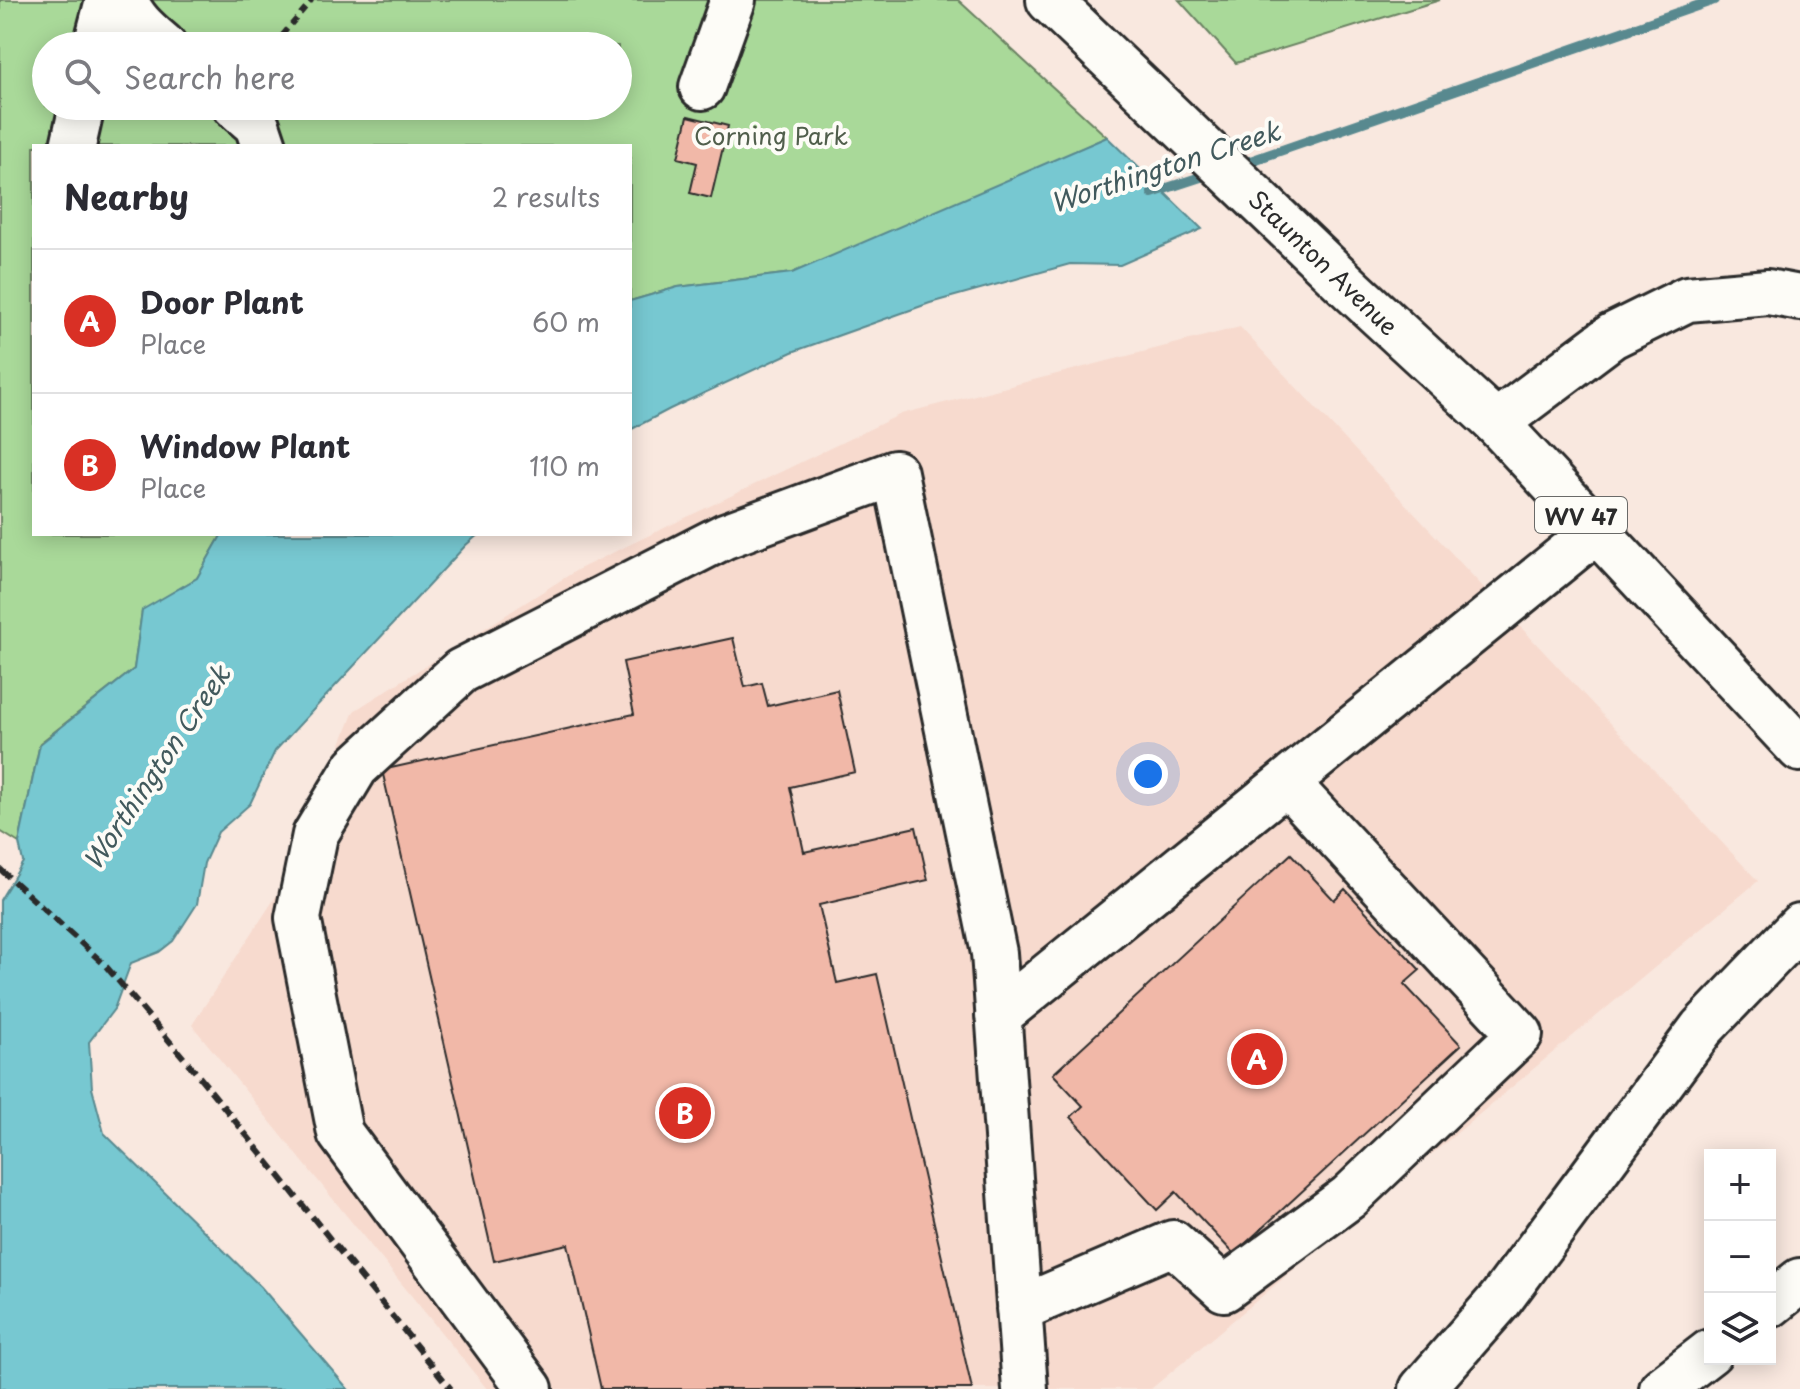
<!DOCTYPE html>
<html lang="en">
<head>
<meta charset="utf-8">
<style>
  body { margin:0; font-family:"Playpen Sans",sans-serif; background:#f7f7f7; color:#2b2b33 }
  .controls { position:absolute; right:24px; bottom:24px; display:grid; overflow:hidden; border-radius:0px; box-shadow:0 4px 20px #0003 }
  .controls button { width:72px; height:72px; display:grid; place-items:center; padding:0; border:0; border-bottom:2px solid #e1e1e2; background:#fff; color:#2b2b33; font:40px sans-serif }
  .you { position:absolute; left:1148px; top:774px; width:28px; height:28px; margin:-20px; border:6px solid #fff; border-radius:50%; background:#1a73e8; box-shadow:0 0 0 12px #1a73e833 }
  .badge { display:grid; place-items:center; width:52px; height:52px; border-radius:50%; background:#d93025; color:#fff; font-size:26px; font-weight:700 }
  .pin { position:absolute; translate:-50% -50%; border:4px solid #fff; box-shadow:0 2px 8px #0006 }
  .list { margin:0; padding:0; list-style:none }
  h2 { display:flex; justify-content:space-between; align-items:center; height:104px; margin:0; padding:0 32px; font-size:34px }
  h2 small { font-size:26px; font-weight:400; color:#7c7c81 }
  .list li { display:grid; grid-template-columns:52px 1fr auto; gap:24px; align-items:center; box-sizing:border-box; height:144px; padding:0 32px; border-top:2px solid #e1e1e2 }
  .list b { display:block; font-size:30px; white-space:nowrap }
  .list p { margin:0; font-size:26px; white-space:nowrap; color:#7c7c81 }
  .list em { font-size:26px; font-style:normal; color:#7c7c81 }
  .icon { flex:none; width:44px; height:44px; fill:none; stroke:currentColor; stroke-width:2; stroke-linecap:round; stroke-linejoin:round }
  .map { position:relative; flex:none; width:1800px; height:1389px; overflow:hidden }
  .search { position:absolute; background:#fff; box-shadow:0 4px 20px #0003; left:32px; top:32px; width:600px; height:88px; display:flex; align-items:center; gap:20px; box-sizing:border-box; padding:0 28px; border-radius:44px; color:#7c7c81; font-size:30px }
  .panel { position:absolute; background:#fff; box-shadow:0 4px 20px #0003; left:32px; top:144px; width:600px; height:392px; border-radius:0px }
  .map>svg:first-child { display:block }
  .built { fill:#f7dace }
  .green { fill:#a9d999; stroke:#6a8262; stroke-width:2; fill-rule:evenodd }
  .water { fill:#77c8d1; stroke:#59898f; stroke-width:2 }
  .lines { fill:none; stroke-linecap:round; stroke-linejoin:round }
  .stream { stroke:#59898f; stroke-width:10 }
  .building { fill:#f1b8a8; stroke:#2b2b2b; stroke-width:2 }
  .minor-casing { stroke:#2b2b2b; stroke-width:50 }
  .major-casing { stroke:#2b2b2b; stroke-width:50 }
  .highway-casing { stroke:#2b2b2b; stroke-width:50 }
  .path { stroke:#2b2b2b; stroke-width:5; stroke-dasharray:8 6; stroke-linecap:butt }
  .minor { stroke:#fdfcf7; stroke-width:44 }
  .major { stroke:#fdfcf7; stroke-width:44 }
  .highway { stroke:#fdfcf7; stroke-width:44 }
  .rail { stroke:#2b2b2b; stroke-width:6; stroke-dasharray:12 6; stroke-linecap:butt }
  .labels { text-anchor:middle; dominant-baseline:central; stroke-width:8; stroke-linejoin:round; paint-order:stroke }
  .shield { fill:#fdfcf7; stroke:#6a6a68; stroke-width:2 }
  .shield-label { font-size:22px; font-weight:bold; fill:#2b2b2b }
  .park-label { font-size:24px; fill:#515f4c; stroke:#fdfcf7 }
  .street-label { font-size:24px; fill:#2b2b2b; stroke:#fdfcf7 }
  .water-label { font-size:26px; font-style:italic; fill:#425a5d; stroke:#fdfcf7 }
</style>
</head>
<body>
<div class="map">
<svg width="1800" height="1389" viewBox="0 0 1800 1389">
  <rect width="100%" height="100%" fill="#f9e8df"/>
  <filter id="ink" filterUnits="userSpaceOnUse"><feTurbulence type="fractalNoise" baseFrequency=".0125" numOctaves="2"/><feDisplacementMap in="SourceGraphic" scale="16" xChannelSelector="R" yChannelSelector="G"/><feConvolveMatrix kernelMatrix="1 2 1 2 8 2 1 2 1" color-interpolation-filters="sRGB"/></filter>
  <g filter="url(#ink)">
    <path class="built" d="M1240,327L1758,881L1151,1389H487L192,1025L288,878L354,711L577,570L901,414Z"/>
    <path class="green" d="M0,0H958L1107,137L943,211L792,273L678,287L630,301V146H34V534H222L197,578L142,611L134,669L40,743L19,843L0,831ZM46,46H618V106H46Z
      M1179,0H1440L1236,63Z"/>
    <path class="water" d="M1107,137L1202,229L1120,265L1070,264L930,303L792,352L670,409L630,430V301L678,287L792,273Z
      M222,534H479L466,545L275,751L250,804L218,832L204,863L197,904L173,941L159,952L131,963L114,1009L89,1042L92,1088L104,1133L261,1287L348,1389H0V900L23,862L19,843L40,744L134,669L142,610L197,578Z"/>
    <g class="lines">
      <path class="stream" d="M1239,165L1714,0
        M1152,193L1213,173"/>
    </g>
    <path class="building" d="M688,116L728,126L711,198L690,193L697,163L678,158Z
      M733,638L745,687L762,683L768,706L837,690L855,772L790,787L804,852L916,827L928,880L819,905L837,983L877,974L972,1389H601L568,1244L494,1261L382,770L634,714L623,662Z
      M1291,854L1334,900L1345,889L1420,970L1404,984L1461,1045L1234,1254L1176,1192L1157,1210L1071,1117L1083,1106L1053,1074Z"/>
    <g class="lines">
      <defs>
        <path id="minor" d="M125,0C133,20 148,32 164,46
          M96,46L108,0
          M702,87L733,0
          M235,106L257,125L264,146
          M73,146L82,106
          M1496,423L1612,336L1687,299L1768,292L1800,298
          M998,1016L1596,531
          M1019,1309L1173,1243L1224,1289L1349,1197L1520,1034L1287,783
          M530,1389L340,1133L298,918L315,835L356,767L461,671L725,536L895,473L994,953L1025,1389"/>
        <path id="major" d="M1049,0L1353,291L1496,423L1800,749"/>
        <path id="highway" d="M1770,1305L1800,1281
          M1422,1389L1500,1300L1702,1028L1800,926
          M1662,1389L1710,1352"/>
      </defs>
      <use href="#minor" class="minor-casing"/>
      <use href="#major" class="major-casing"/>
      <use href="#highway" class="highway-casing"/>
      <path class="path" d="M273,46L312,0"/>
      <use href="#minor" class="minor"/>
      <use href="#major" class="major"/>
      <use href="#highway" class="highway"/>
      <path class="rail" d="M0,869L104,964L194,1070L451,1389"/>
    </g>
  </g>
  <g class="labels">
    <rect class="shield" x="1535" y="497" width="92" height="36" rx="6"/>
    <g class="shield-label">
      <text x="1581" y="515">WV 47</text>
    </g>
    <g class="park-label">
      <text x="771" y="135">Corning Park</text>
    </g>
    <g class="street-label">
      <text transform="translate(1324 262) rotate(44)">Staunton Avenue</text>
    </g>
    <g class="water-label">
      <text transform="translate(1165 166) rotate(-18)">Worthington Creek</text>
      <text transform="translate(156 767) rotate(-56)">Worthington Creek</text>
    </g>
  </g>
</svg>
<div class="controls">
<button>+</button>
<button>−</button>
<button><svg class="icon" aria-label="layers" viewBox="0 0 24 24"><path d="M12 4l9 5-9 5-9-5zM3 14l9 5 9-5"/></svg></button>
</div>
<div class="you"></div>
<div class="pin badge" style="left:1257px;top:1059px">A</div>
<div class="pin badge" style="left:685px;top:1113px">B</div>
<div class="search"><svg class="icon" aria-label="search" viewBox="0 0 24 24"><circle cx="10" cy="10" r="6"/><path d="M15 15l6 6"/></svg>Search here</div>
<section class="panel">
<h2>Nearby<small>2 results</small></h2>
<ul class="list">
<li><span class="badge">A</span><div><b>Door Plant</b><p>Place</p></div><em>60 m</em></li>
<li><span class="badge">B</span><div><b>Window Plant</b><p>Place</p></div><em>110 m</em></li>
</ul>
</section>
</div>
</body>
</html>
